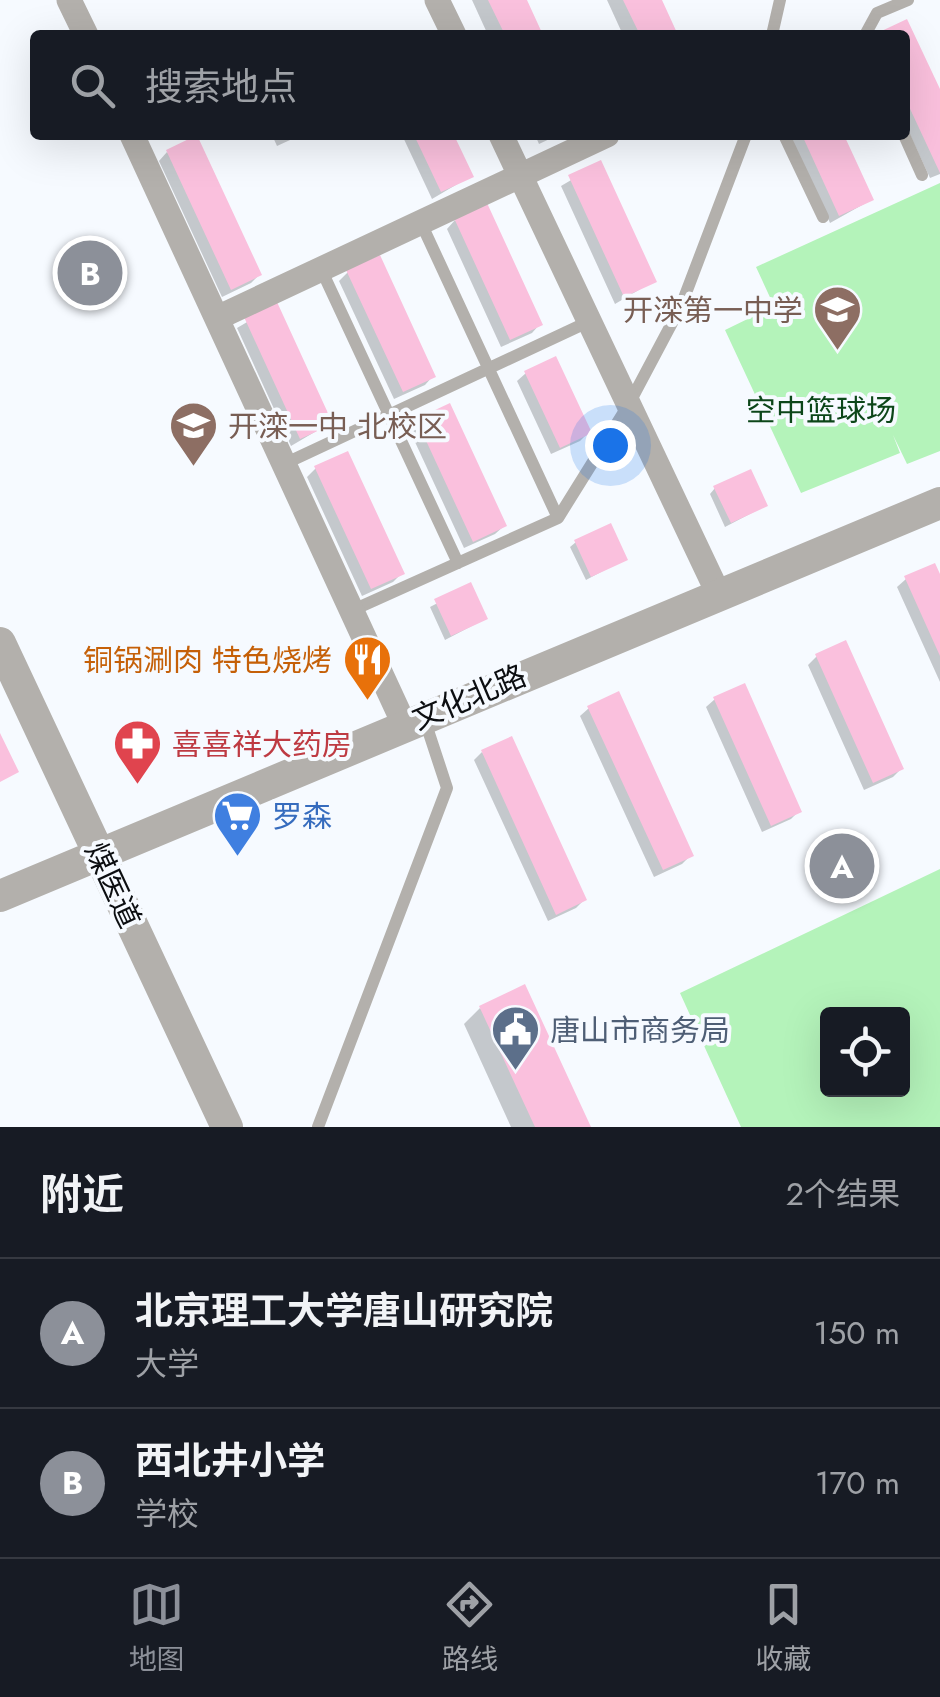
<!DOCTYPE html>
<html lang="zh">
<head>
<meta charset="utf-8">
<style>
  body { margin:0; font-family:Jost,"Noto Sans SC",sans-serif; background:#242831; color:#f1f3f6 }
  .controls { position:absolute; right:30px; bottom:30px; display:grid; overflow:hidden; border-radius:10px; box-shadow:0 10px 40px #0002 }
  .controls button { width:90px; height:90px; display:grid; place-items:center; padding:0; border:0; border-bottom:2px solid #363941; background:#171b24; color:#f1f3f6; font:50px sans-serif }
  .you { position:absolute; left:610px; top:445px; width:35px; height:35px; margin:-25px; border:8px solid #fff; border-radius:50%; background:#1a73e8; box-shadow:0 0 0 15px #1a73e833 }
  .badge { display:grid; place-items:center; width:65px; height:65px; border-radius:50%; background:#8c9099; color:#fff; font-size:32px; font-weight:700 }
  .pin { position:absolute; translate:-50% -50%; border:5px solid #fff; box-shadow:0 2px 10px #0006 }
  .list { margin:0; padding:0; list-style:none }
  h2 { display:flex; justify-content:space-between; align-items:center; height:130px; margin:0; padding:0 40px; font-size:42px }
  h2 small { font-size:32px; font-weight:400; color:#9ea1a6 }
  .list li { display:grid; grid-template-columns:65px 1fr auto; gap:30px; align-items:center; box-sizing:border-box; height:150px; padding:0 40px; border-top:2px solid #363941 }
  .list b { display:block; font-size:38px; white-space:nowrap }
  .list p { margin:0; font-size:32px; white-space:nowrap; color:#9ea1a6 }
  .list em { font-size:32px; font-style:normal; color:#9ea1a6 }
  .icon { flex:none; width:55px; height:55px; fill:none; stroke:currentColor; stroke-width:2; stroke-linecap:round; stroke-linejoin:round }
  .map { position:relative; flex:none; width:940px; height:1127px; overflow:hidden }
  .search { position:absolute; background:#171b24; box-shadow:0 10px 40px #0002; left:30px; right:30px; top:30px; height:110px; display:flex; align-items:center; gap:25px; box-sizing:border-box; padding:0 35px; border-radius:10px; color:#9ea1a6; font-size:38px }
  .sheet { height:430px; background:#171b24 }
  nav { display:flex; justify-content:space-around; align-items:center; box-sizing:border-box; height:140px; border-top:2px solid #363941; background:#171b24; font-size:28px; color:#9ea1a6 }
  nav a { display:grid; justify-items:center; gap:5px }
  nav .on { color:#8c9099 }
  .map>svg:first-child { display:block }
  .park { fill:#b4f3ba; fill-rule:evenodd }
  .shadow { fill:#0003 }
  .building { fill:#fac0dd }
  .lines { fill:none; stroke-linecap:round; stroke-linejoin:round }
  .service { stroke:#b3b0ac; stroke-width:12 }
  .minor { stroke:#b3b0ac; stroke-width:25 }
  .tertiary { stroke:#b3b0ac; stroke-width:32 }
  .labels { text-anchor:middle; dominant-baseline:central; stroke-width:8; stroke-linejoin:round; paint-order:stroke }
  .education-label { font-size:30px; fill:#785e54; stroke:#f6faff; text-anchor:end }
  .park-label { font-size:30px; fill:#0c4619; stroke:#f6faff }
  .food-label { font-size:30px; fill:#c56008; stroke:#f6faff; text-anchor:end }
  .street-label { font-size:30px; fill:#0c0e11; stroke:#f6faff }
  .health-label { font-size:30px; fill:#be3a42; stroke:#f6faff; text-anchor:start }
  .shop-label { font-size:30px; fill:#366cbe; stroke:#f6faff; text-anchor:start }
  .service-label { font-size:30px; fill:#4e5e75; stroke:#f6faff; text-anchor:start }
</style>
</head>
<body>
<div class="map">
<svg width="940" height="1127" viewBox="0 0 940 1127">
  <rect width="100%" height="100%" fill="#f6faff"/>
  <path class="park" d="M940,183V451L907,464L893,435L900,453L801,493L725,330L774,306L756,267Z
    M940,869V1127H741L680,993ZM828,1014H902V1090H828Z"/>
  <path class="shadow" d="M472,0H524L540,35H488Z
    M607,0H659L675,35H623Z
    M906,22L940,95V174L930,178L905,124V35H879Z
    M272,135H301L277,146Z
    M402,135H451L471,176L432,199Z
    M535,135H558L539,144Z
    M790,135H841L871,200L830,223Z
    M167,152L259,275L251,283L222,297L159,161Z
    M600,163L654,281L615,304L561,186Z
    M455,220L540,324L532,333L501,347L447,229Z
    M348,272L433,376L425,385L394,399L339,281Z
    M276,305L330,423L291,446L237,328Z
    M526,373L589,432L580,441L551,454L517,381Z
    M418,421L504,526L495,534L464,548L409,429Z
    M316,468L402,573L393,582L362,596L307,477Z
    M715,488L765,506L725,527L710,494Z
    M576,542L625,559L586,580L570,547Z
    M906,579L940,580V682L897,587Z
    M470,586L485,619L445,640L430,607Z
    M817,656L901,769L893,777L864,790L808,665Z
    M715,699L799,811L791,819L762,832L706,707Z
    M589,708L691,855L682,864L654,877L580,716Z
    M482,752L584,900L576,908L548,921L474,760Z
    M480,1008L588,1127H511L464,1024Z"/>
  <path class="building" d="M488,0H527L543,35H505Z
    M623,0H662L678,35H640Z
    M907,19L940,89V173L905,98V35H873Z
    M197,135L262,275L231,290L166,150Z
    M414,135H454L474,177L441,192Z
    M802,135H844L874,200L839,216Z
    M601,160L657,282L624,297L568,175Z
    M487,203L543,325L510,340L454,218Z
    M380,255L436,377L403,392L346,270Z
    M277,302L333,424L300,439L244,317Z
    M556,356L592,433L560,448L524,371Z
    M450,403L507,526L473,542L416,419Z
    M348,451L405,574L371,589L314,466Z
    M751,469L768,506L731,523L713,486Z
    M611,523L628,560L591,577L574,540Z
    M935,563L940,574V656L904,576Z
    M471,582L488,619L451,636L434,599Z
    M846,640L904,769L873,783L815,654Z
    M745,683L802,812L771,826L713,697Z
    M619,691L694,856L663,870L587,706Z
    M0,733L19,772L0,782Z
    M512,736L587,900L556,915L481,750Z
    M525,984L591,1127H535L479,1006Z"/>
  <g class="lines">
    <path class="service" d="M772,35L780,0
      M865,35L877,13L908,0
      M784,135L823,217
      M904,135L922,175
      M421,223L558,518
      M321,269L458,563
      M284,464L590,321
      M353,610L558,518L629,404L681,306L746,135
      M318,1127L447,788L424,718"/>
    <path class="minor" d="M69,0L86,35
      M437,0L454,35
      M132,135L404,724
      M501,135L718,593
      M217,318L607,135"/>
    <path class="tertiary" d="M0,643L227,1127
      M0,896L940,503"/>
  </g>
  <defs>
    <symbol id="school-pin" viewBox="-11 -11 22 30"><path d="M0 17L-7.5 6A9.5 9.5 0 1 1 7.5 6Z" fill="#8d6e63" stroke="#f6faff"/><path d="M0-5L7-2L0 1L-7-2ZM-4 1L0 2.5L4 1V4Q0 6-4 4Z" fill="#fff"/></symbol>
    <symbol id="restaurant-pin" viewBox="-11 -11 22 30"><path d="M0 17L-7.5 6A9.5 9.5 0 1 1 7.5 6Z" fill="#e8710a" stroke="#f6faff"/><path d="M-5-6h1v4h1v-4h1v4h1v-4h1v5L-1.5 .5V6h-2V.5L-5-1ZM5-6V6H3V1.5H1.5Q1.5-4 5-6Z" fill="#fff"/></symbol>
    <symbol id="pharmacy-pin" viewBox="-11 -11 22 30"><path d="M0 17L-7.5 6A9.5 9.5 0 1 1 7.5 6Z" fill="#e0444e" stroke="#f6faff"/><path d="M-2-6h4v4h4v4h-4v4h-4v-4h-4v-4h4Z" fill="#fff"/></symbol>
    <symbol id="supermarket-pin" viewBox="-11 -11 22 30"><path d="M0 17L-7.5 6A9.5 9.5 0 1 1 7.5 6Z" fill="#3f7fe0" stroke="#f6faff"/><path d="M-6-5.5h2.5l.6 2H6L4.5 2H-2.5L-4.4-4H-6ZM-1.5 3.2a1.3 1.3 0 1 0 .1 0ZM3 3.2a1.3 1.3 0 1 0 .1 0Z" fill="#fff"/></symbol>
    <symbol id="civic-pin" viewBox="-11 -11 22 30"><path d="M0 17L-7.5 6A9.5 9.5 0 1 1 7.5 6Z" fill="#5c6f8a" stroke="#f6faff"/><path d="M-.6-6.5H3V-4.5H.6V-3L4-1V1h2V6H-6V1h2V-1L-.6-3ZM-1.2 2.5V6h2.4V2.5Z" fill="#fff"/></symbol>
  </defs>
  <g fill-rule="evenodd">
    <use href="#school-pin" x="810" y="282" width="55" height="75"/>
    <use href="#school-pin" x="166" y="398" width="55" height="75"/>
    <use href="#restaurant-pin" x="340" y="632" width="55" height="75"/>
    <use href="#pharmacy-pin" x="110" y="716" width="55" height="75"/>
    <use href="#supermarket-pin" x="210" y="788" width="55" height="75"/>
    <use href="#civic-pin" x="488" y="1002" width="55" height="75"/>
  </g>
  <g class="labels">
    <g class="education-label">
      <text x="803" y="310">开滦第一中学</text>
      <text x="228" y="426" text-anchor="start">开滦一中 北校区</text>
    </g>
    <g class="park-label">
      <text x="821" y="410">空中篮球场</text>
    </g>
    <g class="food-label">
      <text x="332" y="660">铜锅涮肉 特色烧烤</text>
    </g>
    <g class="street-label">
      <text transform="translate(469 697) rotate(-23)">文化北路</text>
      <text transform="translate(113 885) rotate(65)">煤医道</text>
    </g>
    <g class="health-label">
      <text x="172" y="744">喜喜祥大药房</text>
    </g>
    <g class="shop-label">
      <text x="272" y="816">罗森</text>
    </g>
    <g class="service-label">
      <text x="550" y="1030">唐山市商务局</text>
    </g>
  </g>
</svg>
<div class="controls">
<button><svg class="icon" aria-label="locate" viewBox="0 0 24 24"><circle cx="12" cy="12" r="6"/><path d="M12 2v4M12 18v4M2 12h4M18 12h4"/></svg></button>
</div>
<div class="you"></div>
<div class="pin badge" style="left:842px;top:866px">A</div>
<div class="pin badge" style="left:90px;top:273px">B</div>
<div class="search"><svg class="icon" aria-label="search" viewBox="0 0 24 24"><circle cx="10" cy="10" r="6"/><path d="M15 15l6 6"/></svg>搜索地点</div>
</div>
<section class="sheet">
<h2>附近<small>2个结果</small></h2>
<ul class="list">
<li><span class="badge">A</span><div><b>北京理工大学唐山研究院</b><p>大学</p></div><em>150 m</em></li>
<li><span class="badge">B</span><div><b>西北井小学</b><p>学校</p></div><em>170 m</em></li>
</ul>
</section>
<nav>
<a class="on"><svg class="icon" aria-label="map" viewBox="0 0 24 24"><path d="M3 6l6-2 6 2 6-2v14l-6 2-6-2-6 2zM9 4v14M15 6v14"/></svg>地图</a>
<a><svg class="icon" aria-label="directions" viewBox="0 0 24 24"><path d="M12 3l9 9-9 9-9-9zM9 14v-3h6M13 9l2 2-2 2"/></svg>路线</a>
<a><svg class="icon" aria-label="saved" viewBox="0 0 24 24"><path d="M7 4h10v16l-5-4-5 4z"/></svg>收藏</a>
</nav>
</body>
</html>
